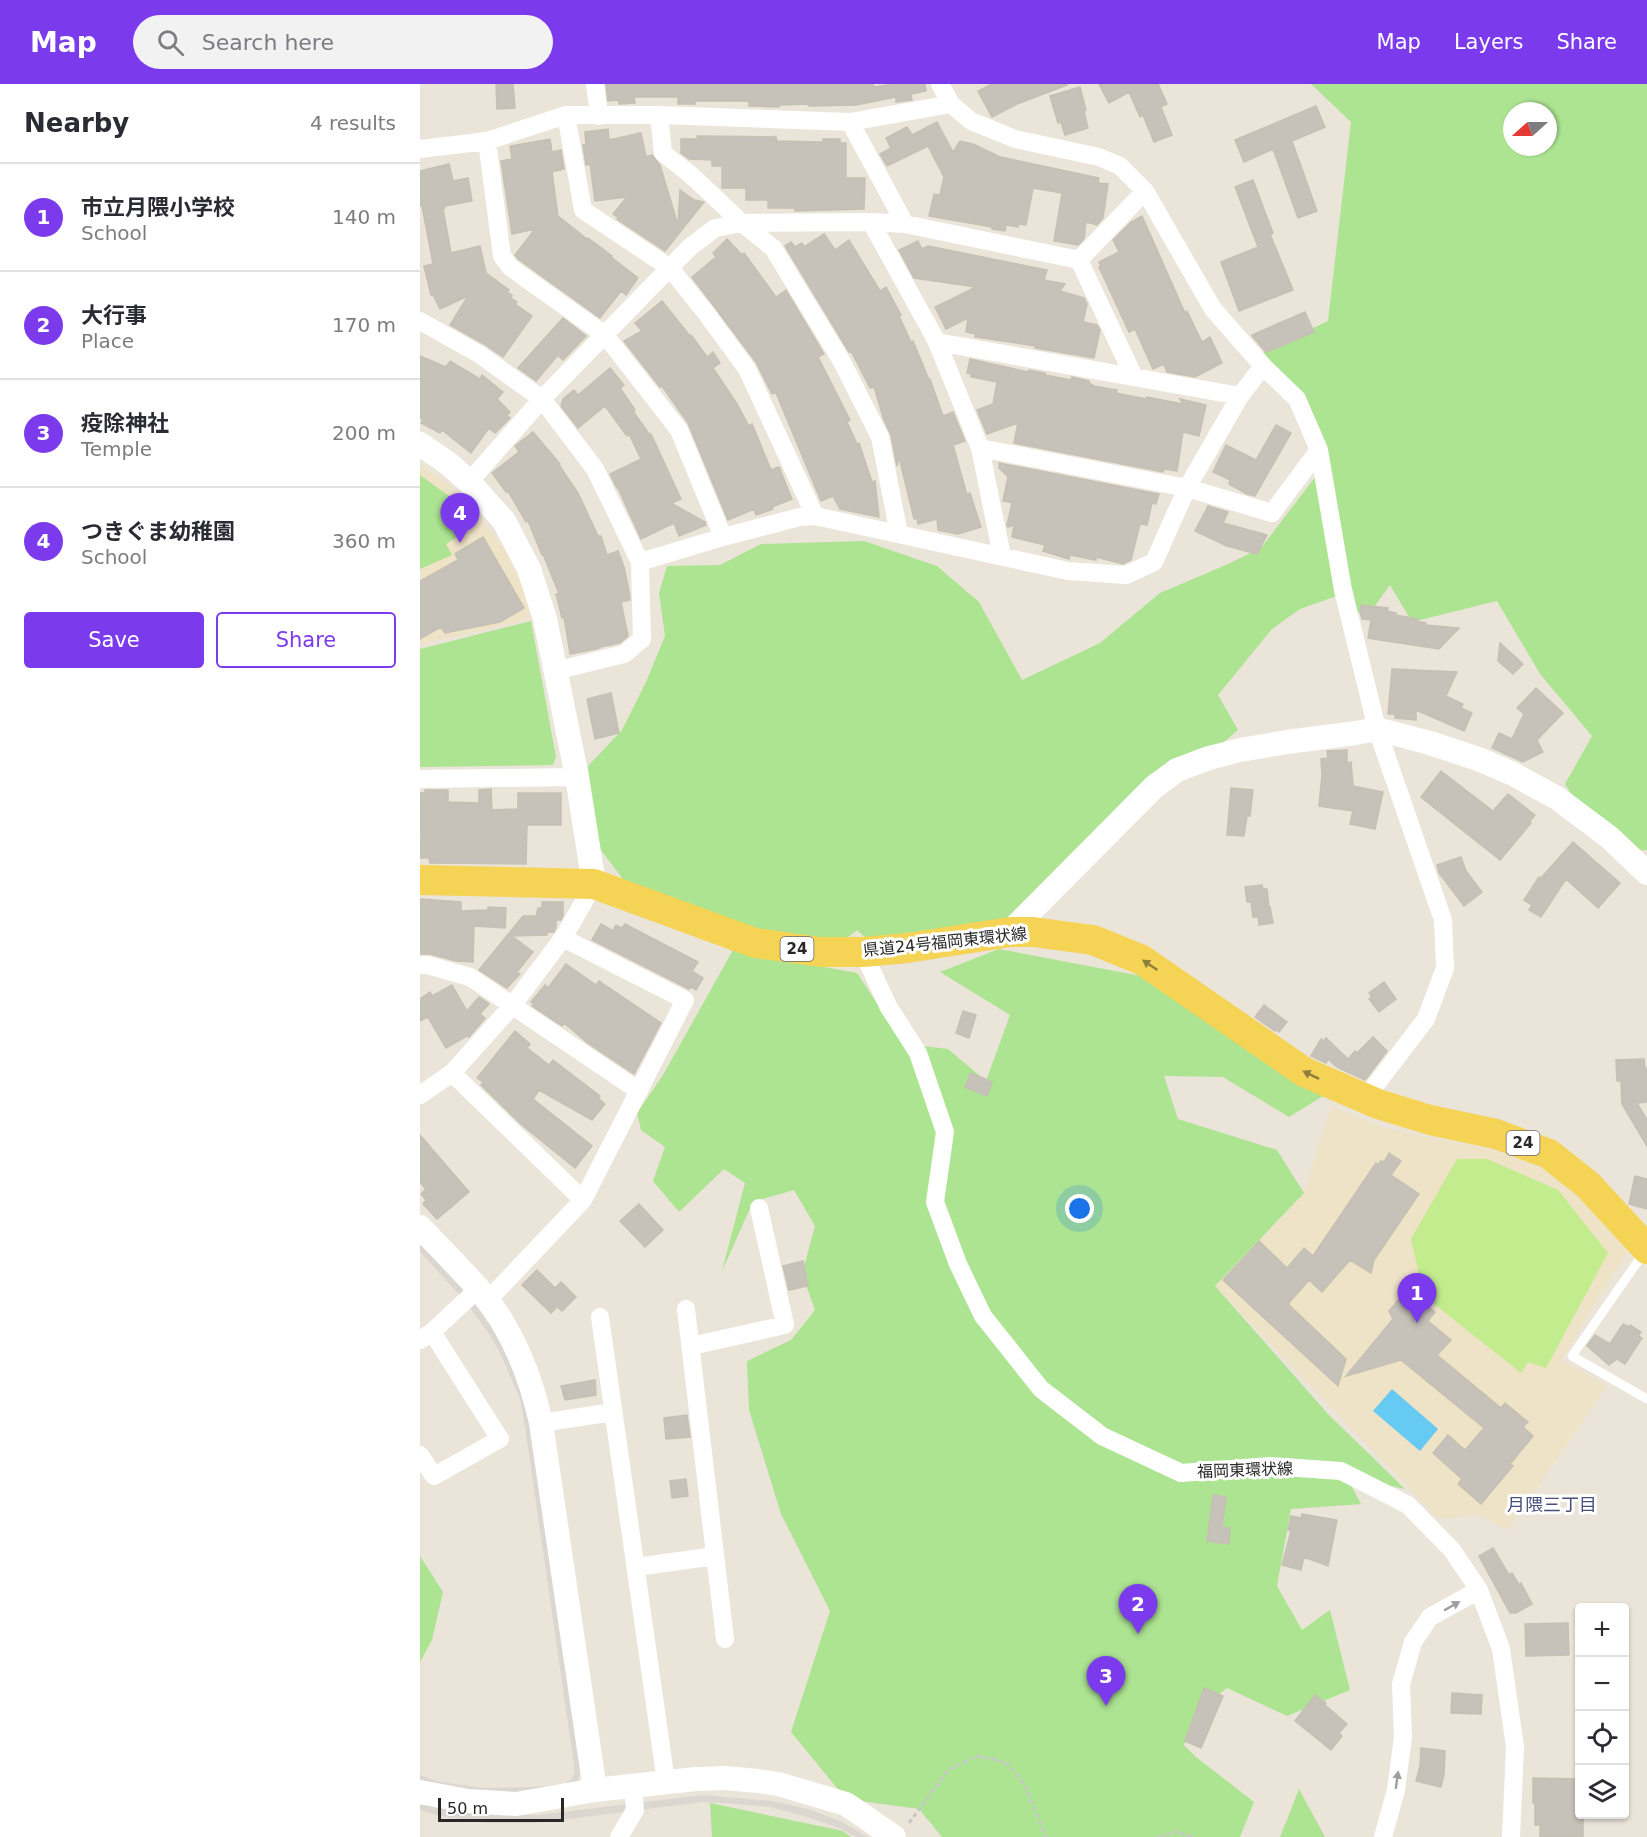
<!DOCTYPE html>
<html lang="en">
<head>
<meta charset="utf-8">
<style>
  body { margin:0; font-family:"DejaVu Sans","Noto Sans JP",sans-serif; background:#f2f2f3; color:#2b2b33 }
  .controls { position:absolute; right:18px; bottom:18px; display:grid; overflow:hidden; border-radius:6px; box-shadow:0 2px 4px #0004 }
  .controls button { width:54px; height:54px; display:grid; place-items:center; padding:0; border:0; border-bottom:2px solid #e1e1e2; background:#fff; color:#2b2b33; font:30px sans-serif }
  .compass { position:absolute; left:1083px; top:18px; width:54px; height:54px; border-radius:50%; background:#fff; box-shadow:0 2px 4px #0004; rotate:249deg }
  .scale { position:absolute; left:18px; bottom:15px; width:126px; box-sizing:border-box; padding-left:6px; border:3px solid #282828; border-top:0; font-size:16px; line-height:21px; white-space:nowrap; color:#282828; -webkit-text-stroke:4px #fff; paint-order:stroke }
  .you { position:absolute; left:660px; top:1125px; width:21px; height:21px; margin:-15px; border:4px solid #fff; border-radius:50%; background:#1a73e8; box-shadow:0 0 0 9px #1a73e833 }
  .badge { display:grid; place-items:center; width:39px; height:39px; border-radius:50%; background:#7c3aed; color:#fff; font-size:20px; font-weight:700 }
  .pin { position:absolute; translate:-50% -50px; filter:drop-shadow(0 2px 3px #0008) }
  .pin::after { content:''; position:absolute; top:32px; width:21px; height:18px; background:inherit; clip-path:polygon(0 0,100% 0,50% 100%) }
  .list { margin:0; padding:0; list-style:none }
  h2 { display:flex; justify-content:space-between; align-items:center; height:78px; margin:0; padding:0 24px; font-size:26px }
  h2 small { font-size:20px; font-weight:400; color:#7c7c81 }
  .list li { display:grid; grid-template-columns:39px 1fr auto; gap:18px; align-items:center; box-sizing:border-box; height:108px; padding:0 24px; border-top:2px solid #e1e1e2 }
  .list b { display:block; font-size:22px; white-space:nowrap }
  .list p { margin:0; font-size:20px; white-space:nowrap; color:#7c7c81 }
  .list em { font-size:20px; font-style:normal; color:#7c7c81 }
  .actions { display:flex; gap:12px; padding:18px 24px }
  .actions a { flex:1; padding:14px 0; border:2px solid #7c3aed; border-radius:6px; text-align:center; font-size:21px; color:#7c3aed }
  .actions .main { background:#7c3aed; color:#fff }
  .icon { flex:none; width:33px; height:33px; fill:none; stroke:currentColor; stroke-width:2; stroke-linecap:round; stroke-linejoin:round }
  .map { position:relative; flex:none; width:1227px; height:1753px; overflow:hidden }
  header { display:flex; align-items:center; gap:36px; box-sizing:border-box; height:84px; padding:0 30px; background:#7c3aed; color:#fff }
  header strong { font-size:28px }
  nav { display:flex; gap:33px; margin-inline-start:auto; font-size:21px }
  .search { width:420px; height:54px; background:#f2f2f3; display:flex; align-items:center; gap:15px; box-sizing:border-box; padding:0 21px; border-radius:33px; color:#7c7c81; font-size:22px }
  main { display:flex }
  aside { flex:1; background:#fff }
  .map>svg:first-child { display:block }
  .education { fill:#eee2c7 }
  .green { fill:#ace492; fill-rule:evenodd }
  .pitch { fill:#c2ec8e }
  .plaza { fill:#dbd7d0 }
  .water { fill:#67caf2 }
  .building { fill:#c6c1b9; stroke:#c6c0b3; stroke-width:1.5 }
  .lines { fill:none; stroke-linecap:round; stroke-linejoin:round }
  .path { stroke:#c7c7c7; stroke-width:3; stroke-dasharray:4.5 3; stroke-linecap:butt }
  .service { stroke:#fff; stroke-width:9 }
  .minor { stroke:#fff; stroke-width:18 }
  .tertiary { stroke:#fff; stroke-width:24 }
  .primary { stroke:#f5d354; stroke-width:30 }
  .oneway { fill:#8e7e3e }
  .oneway2 { fill:#9e9e9e }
  .labels { text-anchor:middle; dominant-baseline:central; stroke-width:6; stroke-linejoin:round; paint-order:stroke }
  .shield { fill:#fff; stroke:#686868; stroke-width:1.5 }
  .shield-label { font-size:15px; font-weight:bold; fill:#282828 }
  .street-label { font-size:16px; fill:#282828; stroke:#fff }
  .neighbourhood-label { font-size:18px; fill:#474f7a; stroke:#fff }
</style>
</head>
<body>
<header>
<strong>Map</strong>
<div class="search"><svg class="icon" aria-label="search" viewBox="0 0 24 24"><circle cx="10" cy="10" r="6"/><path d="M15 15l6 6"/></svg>Search here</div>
<nav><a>Map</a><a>Layers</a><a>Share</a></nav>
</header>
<main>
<aside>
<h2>Nearby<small>4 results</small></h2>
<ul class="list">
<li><span class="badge">1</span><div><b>市立月隈小学校</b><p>School</p></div><em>140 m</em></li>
<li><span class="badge">2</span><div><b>大行事</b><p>Place</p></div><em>170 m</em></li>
<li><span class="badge">3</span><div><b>疫除神社</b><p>Temple</p></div><em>200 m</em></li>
<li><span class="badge">4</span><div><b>つきぐま幼稚園</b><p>School</p></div><em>360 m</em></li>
</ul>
<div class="actions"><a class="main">Save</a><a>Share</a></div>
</aside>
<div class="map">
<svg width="1227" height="1753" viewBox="0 0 1227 1753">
  <rect width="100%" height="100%" fill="#ebe4d9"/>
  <path class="education" d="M0,380L38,408L71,447L88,472L104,507L111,535L0,561Z
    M911,1022L963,1044L1068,1065L1112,1079L1153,1103L1209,1165L1141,1276L1187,1302L1088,1446L1059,1431L1018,1435L795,1202L884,1109Z"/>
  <path class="green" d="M891,0H1227V766L1190,768L1171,742L1145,700L1172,652L1120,590L1077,517L992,538L970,501L946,534L917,512L880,525L852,545L798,611L818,646L562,864L473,879L437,846L402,874L221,819L174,757L168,682L202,646L226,598L245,552L239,509L247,482L300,481L341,460L444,457L517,482L559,518L602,596L680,559L740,509L806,481L841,464L909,375L843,268L908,237L931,38ZM1092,27H1128V63H1092Z
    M0,391L37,418L29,428L46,447L26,460L32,471L0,485Z
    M111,537L136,673L133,681L0,683V565Z
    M579,865L742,896L903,1012L869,1033L803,993L744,992L758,1035L857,1066L884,1109L795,1202L908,1330L985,1405L926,1392L941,1420L871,1425L857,1502L882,1546L910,1526L930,1606L867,1632L807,1604L780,1625L764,1661L776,1673L834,1718L820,1753H522L499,1725L426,1715L371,1648L410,1527L361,1430L329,1326L327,1277L371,1256L395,1226L382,1190L395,1142L374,1106L333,1118L302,1187L325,1099L304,1085L259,1128L233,1097L245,1063L221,1046L217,1029L243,991L313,866L437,889L484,960L528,965L566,997L590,931L520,888Z
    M0,1472L23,1508L12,1556L0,1578Z
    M879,1705L905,1753H860Z
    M290,1719L423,1747L431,1753H292Z"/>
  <path class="pitch" d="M1037,1075H1067L1138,1106L1188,1169L1126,1284L1108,1278L1101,1289L1004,1212L991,1155Z"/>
  <path class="plaza" d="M0,1159L49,1212L75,1247L89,1269L106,1314L161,1688L156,1701L146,1707L62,1710L0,1699V1691L16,1697L63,1704L111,1703L144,1700L151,1696L155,1688L105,1343L100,1315L82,1273L70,1251L45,1217L0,1168Z
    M283,1711L352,1717L388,1725L422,1738L448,1753H436L419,1744L384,1732L350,1723L317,1720L283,1718L117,1739H65L16,1731L0,1726V1719L17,1724L66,1730L117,1731Z"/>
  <path class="water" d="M972,1305L1018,1345L1000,1367L953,1327Z"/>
  <path class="building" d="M76,0H93L95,24L77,25Z
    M186,0H453L454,3L474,0H505L506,7L491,10L492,16L476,18V13L436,21L389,22L390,20L359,21V23L329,22V17H275V20H258V13H214L215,19L199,20V16L188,17Z
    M572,0H647V1L597,20L572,33L558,7Z
    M679,0H738L747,20L741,23L752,51L734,58L723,31L720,33L709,8L689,19Z
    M660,3L666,26L664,27L668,44L645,51L641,38L638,39L630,12Z
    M896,22L905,43L872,57L897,127L878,134L853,65L824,78L815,56Z
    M517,38L533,68L540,57L553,60L576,71V72L679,94L678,99L688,100L683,134L677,141L666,138L664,155L658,161L634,157L642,109L613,104L606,141L599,140L598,143L586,141L585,147L572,145V143L509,132L514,110L520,111L524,93L508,62L467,82L460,70L471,64L466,54L487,43L492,51Z
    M188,45L189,56L221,49L226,73L232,71L240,81L258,141L260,106L274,116L284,118L245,167L197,135L199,134L193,130L207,113L175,117L170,80L166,81L163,61H166L165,48Z
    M277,52L356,53L357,57L403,58V55H420V59H426V94H445L444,125L375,127V124H348V116H326V104H302V82H292V76L269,75L261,69V55H278Z
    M130,55L132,68L141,66L144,85L132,88L138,132L167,155L168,154L192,172L191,173L218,194L206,211L201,207L180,234L98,175L95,171L115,145L92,150L81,77L92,75L90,62Z
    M29,80L33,97L48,94L52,117L25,122V124L23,125L31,169L60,162L66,189L89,206L87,208L92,211L91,214L97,218L95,220L112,232L83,273L64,260L30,241L48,212L20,225L13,211H11L4,182L13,180L2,122H0V87Z
    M833,96L853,149L850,150L873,206L819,227L801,178L838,163L815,103Z
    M722,132L765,229L767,227L782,258L790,253L802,279L775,293L747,288L744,280L733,285L715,245L709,248L679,183L681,182L679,178L699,168L693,156L711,138Z
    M404,150L415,166L429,156L460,207L466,203L481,231L479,232L491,258L493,257L509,296L510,295L523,332L533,328L545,357L533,361L547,411L550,409L561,443L538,450L518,446L517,435L498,440L497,434L494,435L479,373L477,382L471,351L464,336L454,303L450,304L431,267L429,268L365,162L371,158L375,163L382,159L384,163Z
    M307,155L322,171L324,169L356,213L366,206L404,270L398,273L430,336L427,338L437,360L439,359L452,398L455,397L459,433L420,425L413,412L401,417L356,309L352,310L336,278L272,193L296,173L293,169Z
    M498,157L502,165L508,162L627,186L624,196L645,200L640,207L664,214L667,220L663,238L677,241L680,246L674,274L615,264L616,262L555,253L556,250L546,248L548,234L526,245L515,223L556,203L494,194L479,166Z
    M242,217L270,252L271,251L287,273L293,268L300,279L293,284L317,320L329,342L332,340L351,386L359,383L372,415L352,423L353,425L336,431L334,425L308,436L268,339L242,302L240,303L204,257L222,247L215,239Z
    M885,228L894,248L846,268L833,253L832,251Z
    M143,234L166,252L143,276L138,271L116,297L98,284Z
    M0,272L26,283L30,277L60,295L62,291L83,308L77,315L90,328L87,331L90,334L75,349L69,344L51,369L22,346L20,349L1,339L3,336L0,334Z
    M550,275L608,288L609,286L625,289V291L651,296L652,293L669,297V299L674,302L697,306L696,309L726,315L727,313L763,320L760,315L786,321L779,352L763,348L757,387L744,385L743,388L594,359L598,339L567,350L557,326L573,320L577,298L551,293V290L547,289Z
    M190,284L204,301L200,304L215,326L213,327L229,350H231L261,415L251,419L285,438L286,441L259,452L254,439L221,455L198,404H197L190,390L221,375L209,350L207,352L185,322L158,344L141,322L143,315L154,306L158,311Z
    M856,341L871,349L835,412L827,410L809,400L810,396L793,388L806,361L836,376Z
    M113,348L140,380L139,381L158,409L178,452H181L187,471L198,467L204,483L209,507L210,516L201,518L208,552L200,559L180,563V564L176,565L150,570L144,533L142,534L136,510H139L123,470L122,471L108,437L106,438L88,407L86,408L72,389L99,368L95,362Z
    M579,379L739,410L736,420L732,419L727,441L720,440L711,476L703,480L676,473V476L650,471L649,475L623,467L625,461L592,453L594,441L588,443L587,441L592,419L583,417L588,393L579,384Z
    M788,422L808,428L803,439L847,451L837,470L807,462L775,447Z
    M63,453L104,524L80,538L25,549L21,543L0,555V497L38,476L35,470L36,469Z
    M941,521L968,524L967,527L976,529L975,531L997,535V537L1006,539V541L1039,544L1019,565L948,554L951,536L942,535L940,528Z
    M1080,559L1103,580L1093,590L1078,577Z
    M972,585L1037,588L1026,612L1043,620L1041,624L1052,629L1044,647L996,626V636L975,634V630H968Z
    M1116,604L1143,629L1117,656L1123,668L1103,678L1072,664L1079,649L1092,655L1104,630L1097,624Z
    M191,609L199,649L175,655L167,615Z
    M927,666V679L931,678L933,702L963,708L955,745L930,740L933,727L899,722L902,691L901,675L908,674L907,667Z
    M1021,687L1073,727L1088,710L1115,731L1110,737L1111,739L1080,776L1001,713Z
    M811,704L833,706L830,732H827L824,752L807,751Z
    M71,705L72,726L98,725V709H141V741H107L106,780L10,779L9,774H0V756H1L0,709H5V706H28V718L59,719V706Z
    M1153,758L1200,799L1178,824L1146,795L1121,833L1109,826L1112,821L1104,816L1119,793L1121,794Z
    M1041,773L1046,787L1062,808L1044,822L1019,789L1017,781Z
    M842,801L843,805H847L849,823H850L853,839L839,841L838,833H833L831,818H827L825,803Z
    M0,815L41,818V827L68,826V823L86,824L85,844L54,842L53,878L36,877L10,870H0Z
    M122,818H143V832L141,836H136V843L134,848H127V851L92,852L113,868L97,888L100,890L87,904L59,886L103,832H116L118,824H122Z
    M181,840L193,847L196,841L202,844L205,840L278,878L272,887L283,894L276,906L271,903L269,905L172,856Z
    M146,880L176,901L179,897L241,939L214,990L169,960L144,939L142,942L112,922L114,920L111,918L125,901L128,904Z
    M964,898L976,915L959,928L949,915L952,913L949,909Z
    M32,901L47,927L59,913L69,920L60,930L65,934L49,953L47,952L26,964L8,933L0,937V915L10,908L12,912Z
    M844,921L867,938L859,948L856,946L855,947L835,933Z
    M543,927L556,931L549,954L536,949Z
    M95,947L110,960L107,964L129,981L133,976L180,1012L178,1014L185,1020L172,1036L119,1006L113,1015L172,1062L155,1084L102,1041L61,1001L63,998L57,994Z
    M953,953L967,967L945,996L917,983L908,975L906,979L891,972L901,955L904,957L906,954L928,975L935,967L937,969Z
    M1224,975L1225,984H1227V1018L1217,1019L1227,1036V1062L1202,1020L1201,997H1197L1196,976Z
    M551,989L572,998L567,1012L545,1003Z
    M0,1051L49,1108L17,1135L3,1120L6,1116L1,1110L6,1105L0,1098Z
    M969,1069L981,1077L971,1091L999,1110L954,1176L951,1189L930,1176L902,1208L889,1196L868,1220L926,1275L918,1302L803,1196L839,1157L867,1184L884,1164L893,1172L956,1079L958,1081L961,1077L964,1078Z
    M1215,1092L1227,1095V1125L1209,1120Z
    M219,1120L243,1146L225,1163L200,1137Z
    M383,1177L388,1202L369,1206L363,1182Z
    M117,1186L135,1204L141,1198L156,1213L142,1227L137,1223L131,1229L102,1201Z
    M987,1205L1015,1228L1008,1237L1031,1256L1017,1271L1081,1324L1085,1319L1108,1338L1103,1343L1113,1352L1090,1380L1093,1382L1061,1420L1038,1400L1042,1395L1013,1369L1028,1351L1045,1366L1064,1344L981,1276L926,1292L973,1235L969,1227Z
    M1203,1240L1209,1243L1210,1241L1221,1248L1218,1252L1222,1254L1205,1280L1197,1275L1189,1281L1167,1262L1175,1251L1190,1260Z
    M175,1296L176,1311L145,1316L141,1302Z
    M267,1331L270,1353L246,1355L244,1334Z
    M266,1395L268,1412L252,1414L250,1397Z
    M793,1411L806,1413L802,1443L810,1444L809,1460L787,1457Z
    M882,1430L917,1436L908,1482L884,1473L881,1486L862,1481L871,1447L868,1446L871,1432L881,1434Z
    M1073,1464L1089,1491L1092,1489L1099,1501L1101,1499L1112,1520L1096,1529H1090L1059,1472Z
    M1148,1539L1149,1571L1106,1572L1105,1540Z
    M784,1604L803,1612L781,1664L765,1657Z
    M1032,1609L1062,1611L1061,1630L1031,1629Z
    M895,1611L906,1619L905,1621L927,1640L919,1649L922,1652L911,1666L875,1637Z
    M1001,1664L1025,1667L1024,1690L1021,1703L996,1697L1000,1682Z
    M1113,1694L1160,1695V1731H1163V1753H1120V1741H1115V1719H1113Z"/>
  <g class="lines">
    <path class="path" d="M489,1739L528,1686L557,1672L577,1676L589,1681L605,1702L626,1753
      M739,1753L756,1748L774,1753"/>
    <path class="service" d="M1225,1167L1152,1272L1227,1315"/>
    <path class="minor" d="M175,0L179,32
      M520,0L531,20L551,37L595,55L679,73L700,82L725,107L793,225L843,282L877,315L899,366L923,506L957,645L1023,836L1025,884L1006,935L944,1016
      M146,31L163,126L250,184L286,229L327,285L395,432
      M239,31L243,69L271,91L322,139L353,164L421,276L460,353L479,450
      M430,38L485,140
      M67,57L82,172L90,183L185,251L259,346L303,453
      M0,65L67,57L146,31H239L430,38L531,20
      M451,138L517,258L560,364L582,472
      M659,176L714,293
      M0,237L59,270L122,315L175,385L220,478L222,555L204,570L135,587
      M517,258L820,312
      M560,364L767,404L852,429L899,366
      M49,398L122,315L269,164L295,144L322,139L451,138L485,140L659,176L725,107
      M220,478L303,453L380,433L395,432L648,487L706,491L734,478L767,404L820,312L843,282
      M0,695L157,693
      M443,868L468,922L498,969L525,1048L515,1118L538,1180L563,1232L621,1305L682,1352L761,1389L850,1382L921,1387L988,1421L1032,1466L1059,1506L1081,1565L1095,1663L1091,1753
      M0,881H7L50,893L219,1007
      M32,989L163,1116
      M0,1011L32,989L92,922L143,854L174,800
      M67,1217L163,1116L265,916L143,854
      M266,1225L305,1555
      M180,1233L246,1698
      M0,1256L12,1248L58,1205
      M271,1262L365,1241L339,1124
      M121,1339L193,1328
      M0,1371L14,1392L80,1355L12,1248
      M216,1483L295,1472
      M199,1753L215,1726L213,1702
      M963,1753L976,1706L983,1653L981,1600L993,1558L1010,1533L1059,1506"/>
    <path class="tertiary" d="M0,360L29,380L49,398L84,437L109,485L125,535L157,693L174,800
      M590,848L734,703L757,686L789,674L820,666L867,658L936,649L957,645L1010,659L1061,676L1093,690L1137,714L1189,753L1227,789
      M0,1143C19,1163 39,1183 57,1203C91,1242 110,1289 121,1339L175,1706
      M0,1708L48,1717L96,1720L175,1706L276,1695L305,1694L338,1697L358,1700L426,1720L474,1753"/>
    <path class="primary" d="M0,796L174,800L335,859L400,868H443L487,864L590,848H613L673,856L722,876L884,988L958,1020L1010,1036L1076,1050L1129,1070L1168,1101L1227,1165"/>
  </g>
  <defs><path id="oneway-solid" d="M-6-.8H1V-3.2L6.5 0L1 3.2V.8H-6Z" transform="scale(1.5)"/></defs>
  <g class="oneway">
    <use href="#oneway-solid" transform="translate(730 881) rotate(-146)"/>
    <use href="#oneway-solid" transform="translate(891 991) rotate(-154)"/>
  </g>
  <g class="oneway2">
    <use href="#oneway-solid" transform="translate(1032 1522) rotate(-29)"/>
    <use href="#oneway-solid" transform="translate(977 1696) rotate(-82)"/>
  </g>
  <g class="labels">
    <g class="shield">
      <rect x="360.5" y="853" width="33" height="24" rx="4.5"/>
      <rect x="1086.5" y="1047" width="33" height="24" rx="4.5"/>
    </g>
    <g class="shield-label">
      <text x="377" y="865">24</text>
      <text x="1103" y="1059">24</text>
    </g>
    <g class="street-label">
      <text transform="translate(525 858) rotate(-6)">県道24号福岡東環状線</text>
      <text transform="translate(825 1386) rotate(-2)">福岡東環状線</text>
    </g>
    <g class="neighbourhood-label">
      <text x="1132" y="1420">月隈三丁目</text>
    </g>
  </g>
</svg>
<div class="controls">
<button>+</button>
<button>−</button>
<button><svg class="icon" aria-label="locate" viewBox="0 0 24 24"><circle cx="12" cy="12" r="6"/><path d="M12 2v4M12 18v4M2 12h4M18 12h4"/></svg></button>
<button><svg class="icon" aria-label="layers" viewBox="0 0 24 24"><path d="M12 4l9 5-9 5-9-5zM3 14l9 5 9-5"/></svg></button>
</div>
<svg class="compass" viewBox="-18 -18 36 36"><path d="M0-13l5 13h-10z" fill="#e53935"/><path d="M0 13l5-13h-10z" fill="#7c7c81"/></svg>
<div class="scale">50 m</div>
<div class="you"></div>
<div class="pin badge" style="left:997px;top:1239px">1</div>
<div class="pin badge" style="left:718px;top:1550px">2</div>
<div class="pin badge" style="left:686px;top:1622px">3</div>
<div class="pin badge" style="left:40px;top:459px">4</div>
</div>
</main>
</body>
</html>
